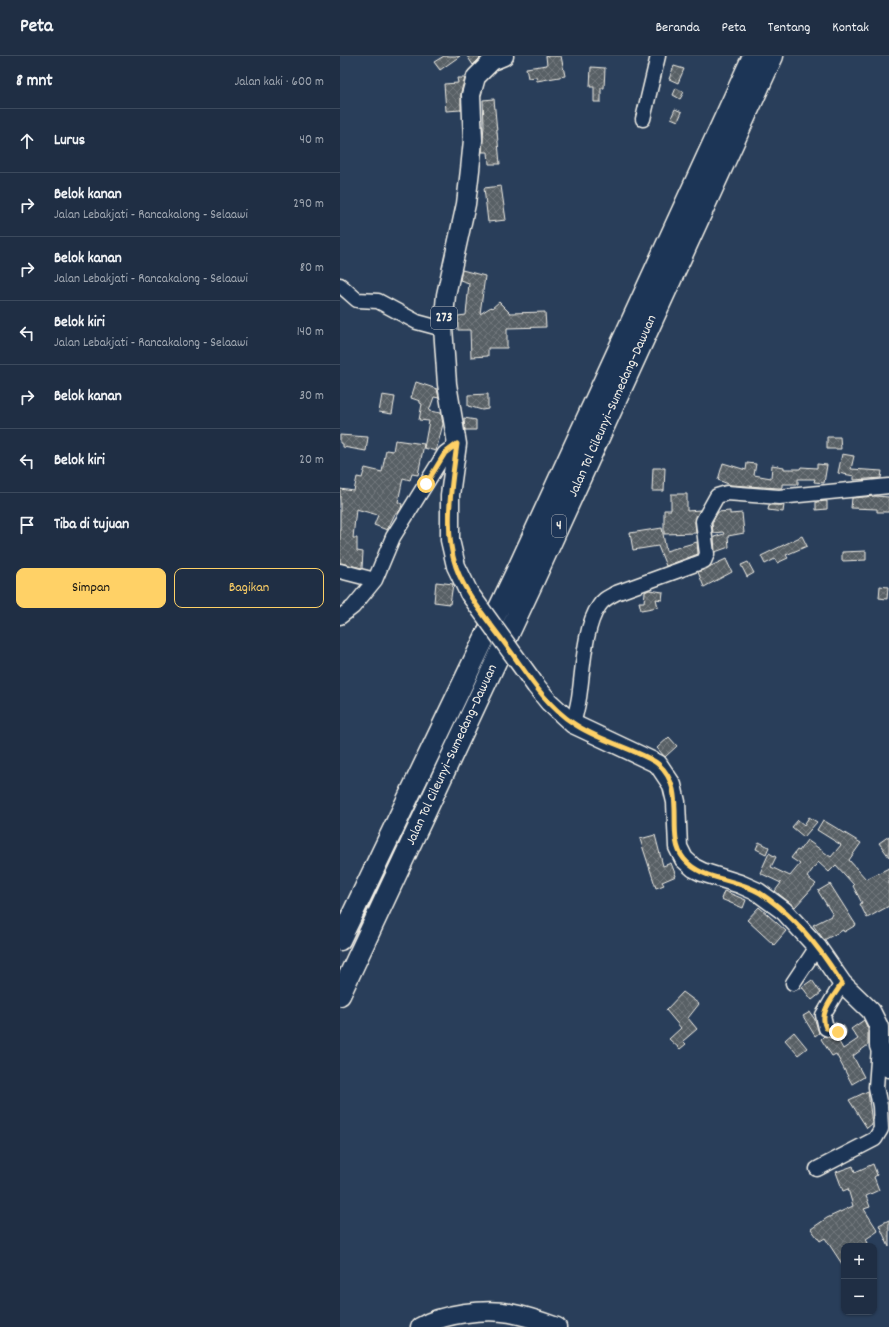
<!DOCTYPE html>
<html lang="id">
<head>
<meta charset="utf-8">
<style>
  body { margin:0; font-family:Dekko,sans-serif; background:#27364b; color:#f1f3f6 }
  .controls { position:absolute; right:12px; bottom:12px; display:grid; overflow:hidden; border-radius:8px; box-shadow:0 1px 3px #0004 }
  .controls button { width:36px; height:36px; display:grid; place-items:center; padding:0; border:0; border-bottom:1px solid #3c4a5d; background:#1f2e44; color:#f1f3f6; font:20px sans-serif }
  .stop { position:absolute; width:12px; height:12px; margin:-9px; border:3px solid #ffd166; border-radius:50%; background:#fff }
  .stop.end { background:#ffd166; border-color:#fff; box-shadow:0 1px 4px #0008 }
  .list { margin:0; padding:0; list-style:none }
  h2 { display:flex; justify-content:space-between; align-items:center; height:52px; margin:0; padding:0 16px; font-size:17px }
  h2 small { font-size:13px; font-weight:400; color:#a1a8b2 }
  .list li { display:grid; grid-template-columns:26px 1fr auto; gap:12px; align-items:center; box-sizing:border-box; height:64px; padding:0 16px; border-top:1px solid #3c4a5d }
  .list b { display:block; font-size:15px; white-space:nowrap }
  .list p { margin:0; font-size:13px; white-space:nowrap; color:#a1a8b2 }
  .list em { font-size:13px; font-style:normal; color:#a1a8b2 }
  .actions { display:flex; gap:8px; padding:12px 16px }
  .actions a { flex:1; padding:9px 0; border:1px solid #ffd166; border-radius:8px; text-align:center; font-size:14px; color:#ffd166 }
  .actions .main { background:#ffd166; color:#111 }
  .icon { flex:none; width:22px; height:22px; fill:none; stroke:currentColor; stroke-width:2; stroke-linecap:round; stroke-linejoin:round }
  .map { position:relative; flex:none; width:549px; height:1271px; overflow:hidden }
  header { display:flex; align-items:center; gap:24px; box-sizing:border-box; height:56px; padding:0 20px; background:#1f2e44; border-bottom:1px solid #3c4a5d }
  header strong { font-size:19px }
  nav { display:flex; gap:22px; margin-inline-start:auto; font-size:14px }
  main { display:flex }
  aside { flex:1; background:#1f2e44 }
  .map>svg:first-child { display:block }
  .building { fill:url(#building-cross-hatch); stroke:#f4f1e8 }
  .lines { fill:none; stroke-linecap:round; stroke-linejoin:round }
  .minor-casing { stroke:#f4f1e8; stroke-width:17 }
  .major-casing { stroke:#f4f1e8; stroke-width:21 }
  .highway-casing { stroke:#f4f1e8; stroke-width:23 }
  .minor { stroke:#1d3557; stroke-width:14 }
  .major { stroke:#1d3557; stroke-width:18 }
  .highway { stroke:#1d3557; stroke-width:20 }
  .major-bridge-casing { stroke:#f4f1e8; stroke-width:21; stroke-linecap:butt }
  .major-bridge { stroke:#1d3557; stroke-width:18 }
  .route { stroke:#ffd166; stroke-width:5 }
  .labels { text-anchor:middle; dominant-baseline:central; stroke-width:3.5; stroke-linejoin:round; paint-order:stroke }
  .shield { fill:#1d3557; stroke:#b4b9bc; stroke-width:1 }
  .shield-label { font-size:13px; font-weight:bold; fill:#f4f1e8 }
  .street-label { font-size:14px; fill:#f4f1e8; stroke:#1d3557 }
</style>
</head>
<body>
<header>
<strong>Peta</strong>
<nav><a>Beranda</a><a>Peta</a><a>Tentang</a><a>Kontak</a></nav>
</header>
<main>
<aside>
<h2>8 mnt<small>Jalan kaki · 600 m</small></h2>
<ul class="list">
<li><svg class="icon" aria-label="ahead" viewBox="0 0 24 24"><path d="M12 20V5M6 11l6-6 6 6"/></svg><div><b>Lurus</b></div><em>40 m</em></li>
<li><svg class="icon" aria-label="right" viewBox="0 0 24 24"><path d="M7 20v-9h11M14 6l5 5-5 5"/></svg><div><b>Belok kanan</b><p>Jalan Lebakjati - Rancakalong - Selaawi</p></div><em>290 m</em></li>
<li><svg class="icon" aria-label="right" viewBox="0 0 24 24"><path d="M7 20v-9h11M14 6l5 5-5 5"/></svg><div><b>Belok kanan</b><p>Jalan Lebakjati - Rancakalong - Selaawi</p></div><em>80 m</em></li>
<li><svg class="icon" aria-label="left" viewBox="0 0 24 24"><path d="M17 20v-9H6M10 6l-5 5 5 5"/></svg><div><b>Belok kiri</b><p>Jalan Lebakjati - Rancakalong - Selaawi</p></div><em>140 m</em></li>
<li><svg class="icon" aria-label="right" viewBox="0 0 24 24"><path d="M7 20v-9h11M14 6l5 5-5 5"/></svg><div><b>Belok kanan</b></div><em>30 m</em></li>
<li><svg class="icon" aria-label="left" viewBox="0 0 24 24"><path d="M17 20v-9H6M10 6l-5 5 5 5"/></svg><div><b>Belok kiri</b></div><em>20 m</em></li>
<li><svg class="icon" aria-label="arrive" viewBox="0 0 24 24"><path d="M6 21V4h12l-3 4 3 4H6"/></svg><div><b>Tiba di tujuan</b></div></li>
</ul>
<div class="actions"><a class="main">Simpan</a><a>Bagikan</a></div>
</aside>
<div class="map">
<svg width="549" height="1271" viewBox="0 0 549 1271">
  <defs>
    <pattern id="building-cross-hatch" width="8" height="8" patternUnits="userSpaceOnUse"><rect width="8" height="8" fill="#596065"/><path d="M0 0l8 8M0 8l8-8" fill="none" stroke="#71777b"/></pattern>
  </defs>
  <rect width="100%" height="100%" fill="#293e5a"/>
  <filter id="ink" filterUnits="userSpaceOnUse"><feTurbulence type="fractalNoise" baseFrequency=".025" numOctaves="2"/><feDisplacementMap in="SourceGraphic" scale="8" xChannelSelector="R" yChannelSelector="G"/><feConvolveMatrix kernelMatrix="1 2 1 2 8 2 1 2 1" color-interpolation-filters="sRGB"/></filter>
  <g filter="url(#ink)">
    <path class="building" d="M104,0H120L100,14L94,6Z
      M127,0H142L133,9Z
      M206,0H221L225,20L197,25L196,21L188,22L186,12L207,9Z
      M334,10L344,13L338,27L329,23Z
      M251,11L265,12L264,32H261V46H254V31H250Z
      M117,22H125L121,36V54L106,55L104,28L118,27Z
      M336,32L344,36L340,43L333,39Z
      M154,43L160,108H149L148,96H142L144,69L143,44Z
      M335,53L342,56L338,65L331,62Z
      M161,130L166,164L148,166L144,132Z
      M122,214L145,220L140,258L151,251L152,252L159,246L170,257L205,256L206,271L167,272V292H148V300L131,301L130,274H118V260L126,259L129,227L120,224Z
      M76,326L97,333L99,342L94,341L89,355L101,357L103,368L96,395L84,392L89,365L79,364L82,348L80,347V345L71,342Z
      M148,338V353L142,354L128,350V339Z
      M42,339L55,341L52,358L39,356Z
      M124,362L136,364V374H125Z
      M0,379L28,381L26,395L3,391V388L0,387Z
      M487,381H500L501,393H487Z
      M55,384L84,388L78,419L72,418L70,424L63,422L58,446L62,448L61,453L57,458H55L47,474L34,469L38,459L16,453L13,482H17V495L23,496L22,512L0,507V433L14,435L17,421L22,422L25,412L42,416L46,394L53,395Z
      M502,398L514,400L511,413L542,415L541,422L514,424V420L498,417Z
      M383,407L406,414L407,407L416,408L414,419L431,422L432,409L444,411V413H460L461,411L477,412V408L487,409L484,427L474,426L475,423H458V428H442V432H439L391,429L378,424Z
      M313,412H325L324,435H312Z
      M331,438H347V455L360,454L355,466L356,477L324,478V454H331Z
      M535,440L549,441V456H537V453L511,452L512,442Z
      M487,445V453L476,454V446Z
      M429,449H444L443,456L428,454Z
      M390,455V458L402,457L404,477L388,480L389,491L375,496L374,481L384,478L383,476L373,477L372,467L378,456Z
      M322,472L326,495L357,486L358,498L326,510L318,490L293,494L290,477Z
      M462,480L467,490L446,499L448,502L437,507L435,503L425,508L421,500Z
      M526,495V504L502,505V496Z
      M386,503L392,516L364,531L358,516Z
      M408,506L414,517L407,521L401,509Z
      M96,526L113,528L110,548L94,546Z
      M540,530L548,531L547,543L539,542Z
      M309,534L323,536L322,544L316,543L318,551L301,554L299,546H304L305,536Z
      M329,681L337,690L325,701L317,692Z
      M469,761L477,766L464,781L452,771L458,764L464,769Z
      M483,764L521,787L509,804L526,823L549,812V850L527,862L520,848L522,847L513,830L514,829L496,809L489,816L478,806L467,821L476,828L455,851L435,835L441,827L420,817L429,797L436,801L431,811L450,820L460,808L451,802L457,794L459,795L467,784L491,801L501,789L477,774Z
      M315,779L323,810L331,807L336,820L322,826L324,829L316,832L300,783Z
      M549,780V801L539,787Z
      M419,786L429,791L426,798L416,793Z
      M490,828L516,869L504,876L503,874L484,884L473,869L493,859L478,835Z
      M384,835L406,844L403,852L381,843Z
      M419,851L446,875L434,889L407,864Z
      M472,924L481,937L472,944L462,931Z
      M343,936L359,948L348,962L357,973L343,985L346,988L340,993L329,983L341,972L326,954Z
      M470,956L475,964L479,977L475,980L463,960Z
      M524,964L528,973V989L513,1000L524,1021L512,1028L496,998L492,1000L481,983L484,980L498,984L503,993L518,983L511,973Z
      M454,976L467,992L458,999L445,984Z
      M528,1035L532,1068L527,1072L509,1044Z
      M533,1108L537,1119L534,1121L539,1134L526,1140L530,1151L524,1153L538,1175L526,1183L528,1187L522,1190H504V1211L485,1182L480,1185L471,1173L487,1162L513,1150L508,1133L503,1135L496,1116L513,1110L515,1116Z
      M549,1164V1191L539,1169Z"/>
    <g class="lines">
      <defs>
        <path id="minor" d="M303,63L318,0
          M0,229L17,244L38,245L77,266L103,273
          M0,515L35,524
          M0,561L13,551L35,524L53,481L105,397L117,388
          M233,668C236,657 239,645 240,634C243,611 245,569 259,550C263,543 269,541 276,537L364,505L367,498L363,465L377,440L387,437L439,441L549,430
          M453,927L477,891
          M498,976L486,972L483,959L502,927
          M477,1113L535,1083L541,1073L540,1050L536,1031L539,991"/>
        <path id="major" d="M129,537L116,510L110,484V439L117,388L107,328L103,271L106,239L126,148L130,114L133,84L131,39L136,21L152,5L164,0
          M196,630L209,646L233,668L318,708L332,729L336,746L338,791L344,803L354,812L362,816L400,828L418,836L444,855L477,891L502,927L531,955L539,971V990L549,1012
          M80,1271C102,1258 145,1252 170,1257C186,1260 201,1265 217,1271"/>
        <path id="highway" d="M0,884L179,510L413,0
          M0,939L195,522L433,0"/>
      </defs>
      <use href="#minor" class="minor-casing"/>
      <use href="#major" class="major-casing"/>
      <use href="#highway" class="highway-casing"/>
      <use href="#minor" class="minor"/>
      <use href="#major" class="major"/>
      <use href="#highway" class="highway"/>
      <defs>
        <path id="major-bridge" d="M129,537L196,630"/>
      </defs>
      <use href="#major-bridge" class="major-bridge-casing"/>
      <use href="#major-bridge" class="major-bridge"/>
    </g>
  </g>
  <g class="lines" filter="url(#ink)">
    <path class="route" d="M86,428L105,397L117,388C112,426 103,474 116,511C127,542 152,569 171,596C189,621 206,649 233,667C251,680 275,687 295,696C302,699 312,703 318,708C349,735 324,779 344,803C362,825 397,822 420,837C446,854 470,880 488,906C493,913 497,920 502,927C494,941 478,956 486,972L498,976"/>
  </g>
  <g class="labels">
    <g class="shield">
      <rect x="91" y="251" width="26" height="22" rx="3"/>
      <rect x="212" y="459" width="14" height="22" rx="3"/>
    </g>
    <g class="shield-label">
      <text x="104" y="262">273</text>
      <text x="219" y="470">4</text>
    </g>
    <g class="street-label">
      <text transform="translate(273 350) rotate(-66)">Jalan Tol Cileunyi–Sumedang–Dawuan</text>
      <text transform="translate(112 699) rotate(-65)">Jalan Tol Cileunyi–Sumedang–Dawuan</text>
    </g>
  </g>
</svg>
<div class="controls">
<button>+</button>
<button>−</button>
</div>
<div class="stop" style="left:86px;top:428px"></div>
<div class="stop end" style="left:498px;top:976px"></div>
</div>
</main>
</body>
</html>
